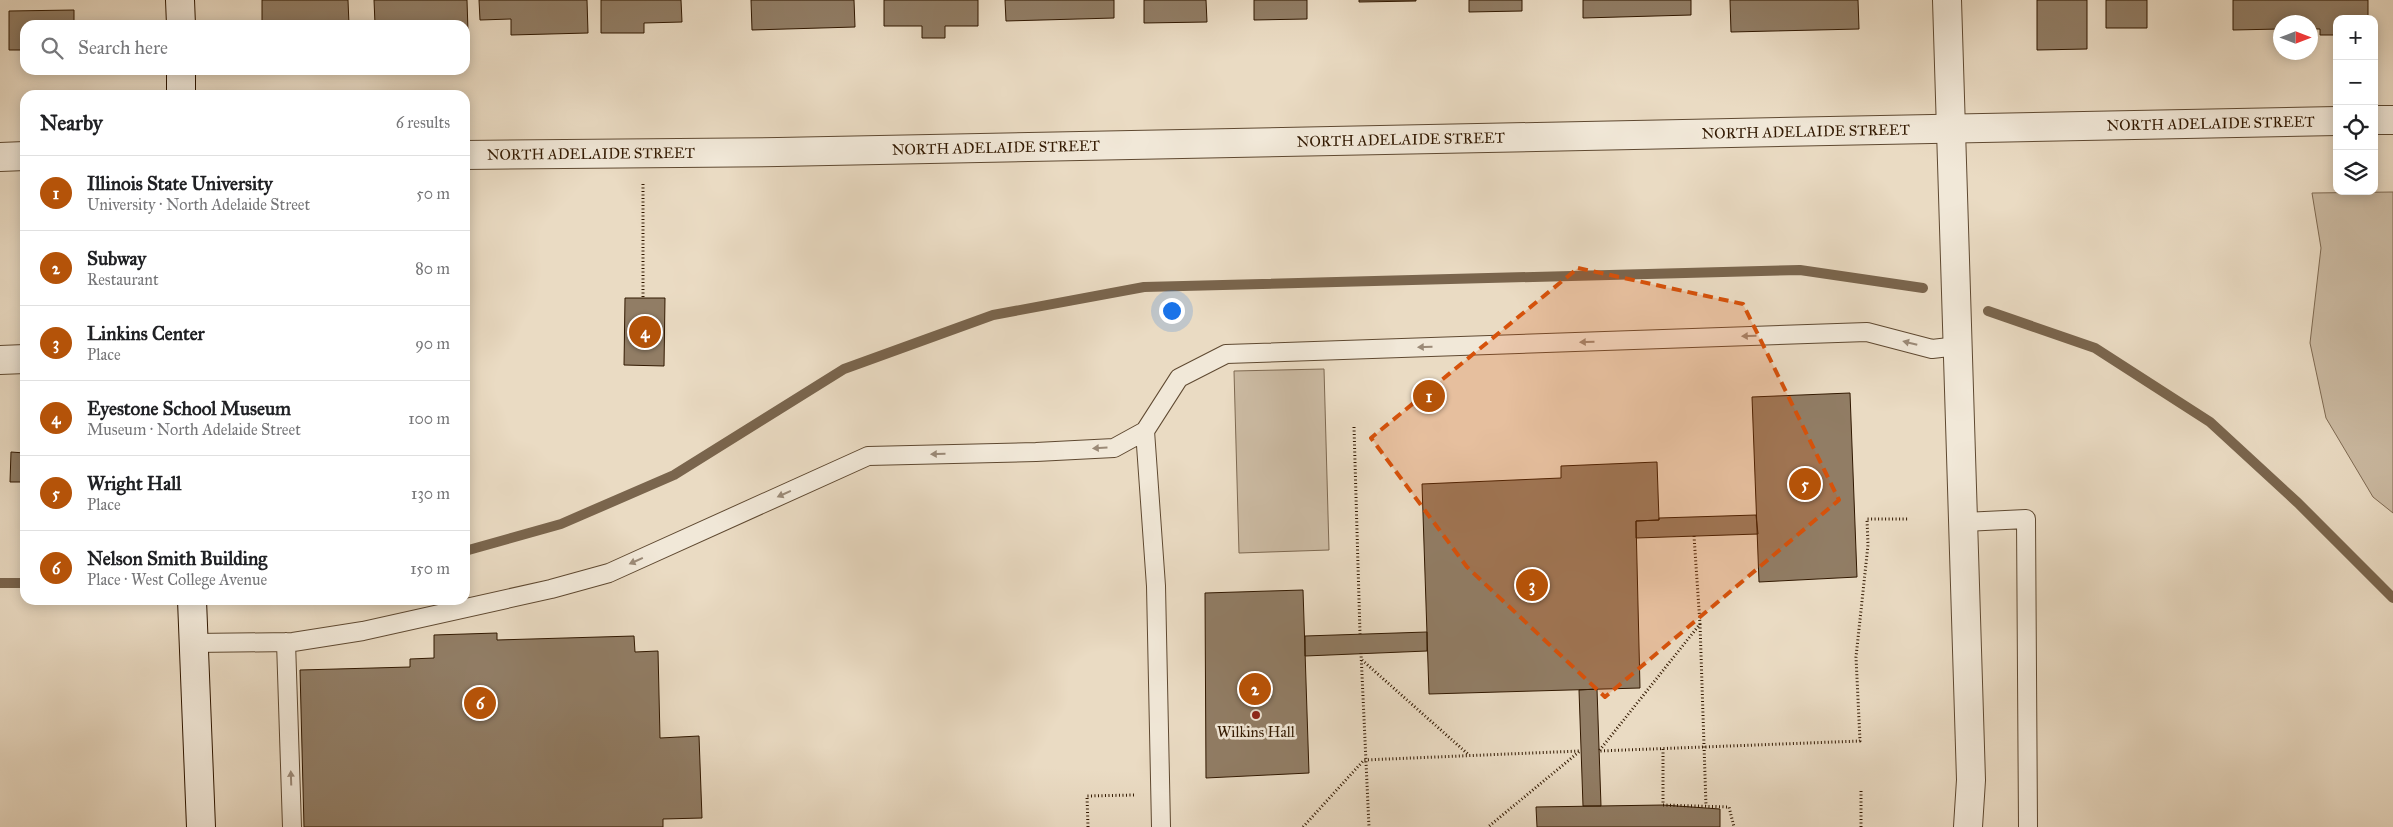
<!DOCTYPE html>
<html lang="en">
<head>
<meta charset="utf-8">
<style>
  body { margin:0; font-family:"IM FELL Great Primer",serif; background:#f6f6f6; color:#202124 }
  .controls { position:absolute; right:15px; top:15px; display:grid; overflow:hidden; border-radius:10px; box-shadow:0 2px 12px #0003 }
  .controls button { width:45px; height:45px; display:grid; place-items:center; padding:0; border:0; border-bottom:1px solid #e0e0e0; background:#fff; color:#202124; font:25px sans-serif }
  .compass { position:absolute; left:2273px; top:15px; width:45px; height:45px; border-radius:50%; background:#fff; box-shadow:0 2px 12px #0003; rotate:90deg }
  .you { position:absolute; left:1171px; top:310px; width:18px; height:18px; margin:-12px; border:4px solid #fff; border-radius:50%; background:#1a73e8; box-shadow:0 0 0 8px #1a73e833 }
  .badge { display:grid; place-items:center; width:32px; height:32px; border-radius:50%; background:#b45309; color:#fff; font-size:16px; font-weight:700 }
  .pin { position:absolute; translate:-50% -50%; border:2px solid #fff; box-shadow:0 1px 5px #0006 }
  .list { margin:0; padding:0; list-style:none }
  h2 { display:flex; justify-content:space-between; align-items:center; height:65px; margin:0; padding:0 20px; font-size:21px }
  h2 small { font-size:16px; font-weight:400; color:#757577 }
  .list li { display:grid; grid-template-columns:32px 1fr auto; gap:15px; align-items:center; box-sizing:border-box; height:75px; padding:0 20px; border-top:1px solid #e0e0e0 }
  .list b { display:block; font-size:19px; white-space:nowrap }
  .list p { margin:0; font-size:16px; white-space:nowrap; color:#757577 }
  .list em { font-size:16px; font-style:normal; color:#757577 }
  .icon { flex:none; width:28px; height:28px; fill:none; stroke:currentColor; stroke-width:2; stroke-linecap:round; stroke-linejoin:round }
  .map { position:relative; flex:none; width:2393px; height:827px; overflow:hidden }
  .search { position:absolute; background:#fff; box-shadow:0 2px 12px #0003; left:20px; top:20px; width:450px; height:55px; display:flex; align-items:center; gap:12px; box-sizing:border-box; padding:0 18px; border-radius:15px; color:#757577; font-size:19px }
  .panel { position:absolute; background:#fff; box-shadow:0 2px 12px #0003; left:20px; top:90px; width:450px; height:515px; border-radius:15px }
  .map>svg:first-child { display:block }
  .green { fill:#cbbaa2; stroke:#7e6951 }
  .lines { fill:none; stroke-linecap:round; stroke-linejoin:round }
  .stream { stroke:#7a654d; stroke-width:10 }
  .building { fill:#917d65; stroke:#311800 }
  .service-casing { stroke:#5f4931; stroke-width:20 }
  .minor-casing { stroke:#5f4931; stroke-width:30 }
  .tertiary-casing { stroke:#5f4931; stroke-width:30 }
  .secondary-casing { stroke:#311800; stroke-width:30 }
  .path { stroke:#311800; stroke-width:3; stroke-dasharray:1 2.5; stroke-linecap:butt }
  .service { stroke:#f1e8d8; stroke-width:18 }
  .minor { stroke:#f1e8d8; stroke-width:28 }
  .tertiary { stroke:#f1e8d8; stroke-width:28 }
  .secondary { stroke:#f1e8d8; stroke-width:28 }
  .oneway { fill:#9b8a77 }
  .marked { fill:#d6520b; fill-opacity:0.2; stroke:#d6520b; stroke-width:4; stroke-dasharray:10 6; stroke-linejoin:round }
  .poi-dot { fill:#8f2418; stroke:#f1e8d8; stroke-width:2 }
  .labels { text-anchor:middle; dominant-baseline:central; stroke-width:5; stroke-linejoin:round; paint-order:stroke }
  .street-label { font-size:15px; fill:#311800; stroke:#f1e8d8 }
  .poi-label { font-size:15px; fill:#311800; stroke:#f1e8d8 }
</style>
</head>
<body>
<div class="map">
<svg width="2393" height="827" viewBox="0 0 2393 827">
  <rect width="100%" height="100%" fill="#eadbc3"/>
  <filter id="stains"><feTurbulence type="fractalNoise" baseFrequency=".004" numOctaves="4"/><feColorMatrix values="0 0 0 0 .2 0 0 0 0 .09 0 0 0 0 .02 0 0 0 .5 -.17"/></filter>
  <radialGradient id="worn" r=".72"><stop offset=".6" stop-color="#630" stop-opacity="0"/><stop offset="1" stop-color="#630" stop-opacity=".3"/></radialGradient>
  <path class="green" d="M2393,192V513L2373,497L2326,418L2310,343L2321,248L2312,193Z
    M1324,369L1329,550L1239,553L1234,371Z"/>
  <g class="lines">
    <path class="stream" d="M1988,311L2095,348L2210,422L2298,503L2393,598
      M465,551L561,524L674,475L844,369L993,315L1144,287L1800,270L1923,288
      M0,583H25"/>
  </g>
  <path class="building" d="M262,0H348L349,25H262Z
    M374,0H467L468,32H465V25L375,24Z
    M479,0H587L588,33L511,35V19L480,20Z
    M601,0H681L682,22L644,23V33H601Z
    M751,0H854L855,27L752,30Z
    M884,0H978V26H945V38H922V26H884Z
    M1005,0H1114V18L1006,21Z
    M1144,0H1206L1207,22L1144,23Z
    M1254,0H1307V19L1254,20Z
    M1359,0H1416V1L1359,2Z
    M1469,0H1522V11L1469,12Z
    M1583,0H1691V15L1583,18Z
    M1730,0H1858L1859,29L1731,32Z
    M2037,0H2087V49L2037,50Z
    M2106,0H2147V28H2106Z
    M2233,0H2368V19H2337V35H2320V29H2310V22H2280V29L2233,30Z
    M74,10V25H25V50H9V11Z
    M625,298H665L664,366L624,365Z
    M1850,393L1857,577L1759,582L1752,397Z
    M11,452L25,453V482H10Z
    M1657,462L1659,520L1636,521L1640,688L1429,694L1422,484L1561,478V466Z
    M1756,515L1758,534L1636,538V521L1659,520V518Z
    M1303,590L1309,773L1206,778L1205,593Z
    M1427,632V651L1305,656V636Z
    M497,633V640L634,636L635,652L658,651L660,738L699,736L702,818L663,819V827H304L300,670L410,667V659L434,658V635Z
    M1597,689L1601,806H1583L1579,690Z
    M1663,805L1720,809V827H1537L1536,807Z"/>
  <g class="lines">
    <defs>
      <path id="service" d="M1145,431L1156,586L1161,827
        M1964,522L2026,519L2028,827
        M286,642L292,827
        M193,643L293,642L363,631L551,589L609,573L868,456L1036,452L1114,448L1145,431L1179,378L1226,354L1867,332L1932,349L1958,346"/>
      <path id="minor" d="M1947,0L1971,780L1968,827
        M0,360L25,359"/>
      <g id="tertiary">
        <path d="M2374,120H2393"/>
        <path id="s1" d="M465,155L778,152L2337,121"/>
        <path d="M0,157L25,156"/>
      </g>
      <path id="secondary" d="M180,0L181,25
        M181,70V95
        M192,600L201,827"/>
    </defs>
    <use href="#service" class="service-casing"/>
    <use href="#minor" class="minor-casing"/>
    <use href="#tertiary" class="tertiary-casing"/>
    <use href="#secondary" class="secondary-casing"/>
    <path class="path" d="M643,184V298
      M1354,427L1360,634
      M1694,536L1700,624L1599,751L1860,741L1856,657L1868,545L1867,519H1908
      M1700,624L1706,806
      M1361,653L1369,827
      M1362,660L1469,755
      M1663,749V805L1729,807L1734,827
      M1861,791V827
      M1088,827L1087,796L1134,795
      M1303,827L1364,760L1580,751L1488,827"/>
    <use href="#service" class="service"/>
    <use href="#minor" class="minor"/>
    <use href="#tertiary" class="tertiary"/>
    <use href="#secondary" class="secondary"/>
  </g>
  <defs><path id="oneway-solid" d="M-6-.8H1V-3.2L6.5 0L1 3.2V.8H-6Z" transform="scale(1.25)"/></defs>
  <g class="oneway">
    <use href="#oneway-solid" transform="translate(1749 336) rotate(178)"/>
    <use href="#oneway-solid" transform="translate(1587 342) rotate(178)"/>
    <use href="#oneway-solid" transform="translate(1910 343) rotate(-166)"/>
    <use href="#oneway-solid" transform="translate(1425 347) rotate(178)"/>
    <use href="#oneway-solid" transform="translate(1100 448) rotate(177)"/>
    <use href="#oneway-solid" transform="translate(938 454) rotate(179)"/>
    <use href="#oneway-solid" transform="translate(784 494) rotate(156)"/>
    <use href="#oneway-solid" transform="translate(636 561) rotate(156)"/>
    <use href="#oneway-solid" transform="translate(291 778) rotate(-92)"/>
  </g>
  <path class="marked" d="M1578,268L1743,304L1839,500L1605,697L1467,567L1371,438Z"/>
  <circle class="poi-dot" cx="1256" cy="715" r="5"/>
  <g class="labels">
    <g class="street-label">
      <text stroke="none"><textPath href="#s1" startOffset="1746">NORTH ADELAIDE STREET</textPath></text>
      <text stroke="none"><textPath href="#s1" startOffset="1341">NORTH ADELAIDE STREET</textPath></text>
      <text stroke="none"><textPath href="#s1" startOffset="936">NORTH ADELAIDE STREET</textPath></text>
      <text stroke="none"><textPath href="#s1" startOffset="531">NORTH ADELAIDE STREET</textPath></text>
      <text stroke="none"><textPath href="#s1" startOffset="126">NORTH ADELAIDE STREET</textPath></text>
    </g>
    <g class="poi-label">
      <text x="1256" y="732">Wilkins Hall</text>
    </g>
  </g>
  <rect width="100%" height="100%" filter="url(#stains)"/>
  <rect width="100%" height="100%" fill="url(#worn)"/>
</svg>
<div class="controls">
<button>+</button>
<button>−</button>
<button><svg class="icon" aria-label="locate" viewBox="0 0 24 24"><circle cx="12" cy="12" r="6"/><path d="M12 2v4M12 18v4M2 12h4M18 12h4"/></svg></button>
<button><svg class="icon" aria-label="layers" viewBox="0 0 24 24"><path d="M12 4l9 5-9 5-9-5zM3 14l9 5 9-5"/></svg></button>
</div>
<svg class="compass" viewBox="-18 -18 36 36"><path d="M0-13l5 13h-10z" fill="#e53935"/><path d="M0 13l5-13h-10z" fill="#757577"/></svg>
<div class="you"></div>
<div class="pin badge" style="left:1429px;top:396px">1</div>
<div class="pin badge" style="left:1255px;top:689px">2</div>
<div class="pin badge" style="left:1532px;top:585px">3</div>
<div class="pin badge" style="left:645px;top:332px">4</div>
<div class="pin badge" style="left:1805px;top:484px">5</div>
<div class="pin badge" style="left:480px;top:703px">6</div>
<div class="search"><svg class="icon" aria-label="search" viewBox="0 0 24 24"><circle cx="10" cy="10" r="6"/><path d="M15 15l6 6"/></svg>Search here</div>
<section class="panel">
<h2>Nearby<small>6 results</small></h2>
<ul class="list">
<li><span class="badge">1</span><div><b>Illinois State University</b><p>University · North Adelaide Street</p></div><em>50 m</em></li>
<li><span class="badge">2</span><div><b>Subway</b><p>Restaurant</p></div><em>80 m</em></li>
<li><span class="badge">3</span><div><b>Linkins Center</b><p>Place</p></div><em>90 m</em></li>
<li><span class="badge">4</span><div><b>Eyestone School Museum</b><p>Museum · North Adelaide Street</p></div><em>100 m</em></li>
<li><span class="badge">5</span><div><b>Wright Hall</b><p>Place</p></div><em>130 m</em></li>
<li><span class="badge">6</span><div><b>Nelson Smith Building</b><p>Place · West College Avenue</p></div><em>150 m</em></li>
</ul>
</section>
</div>
</body>
</html>
